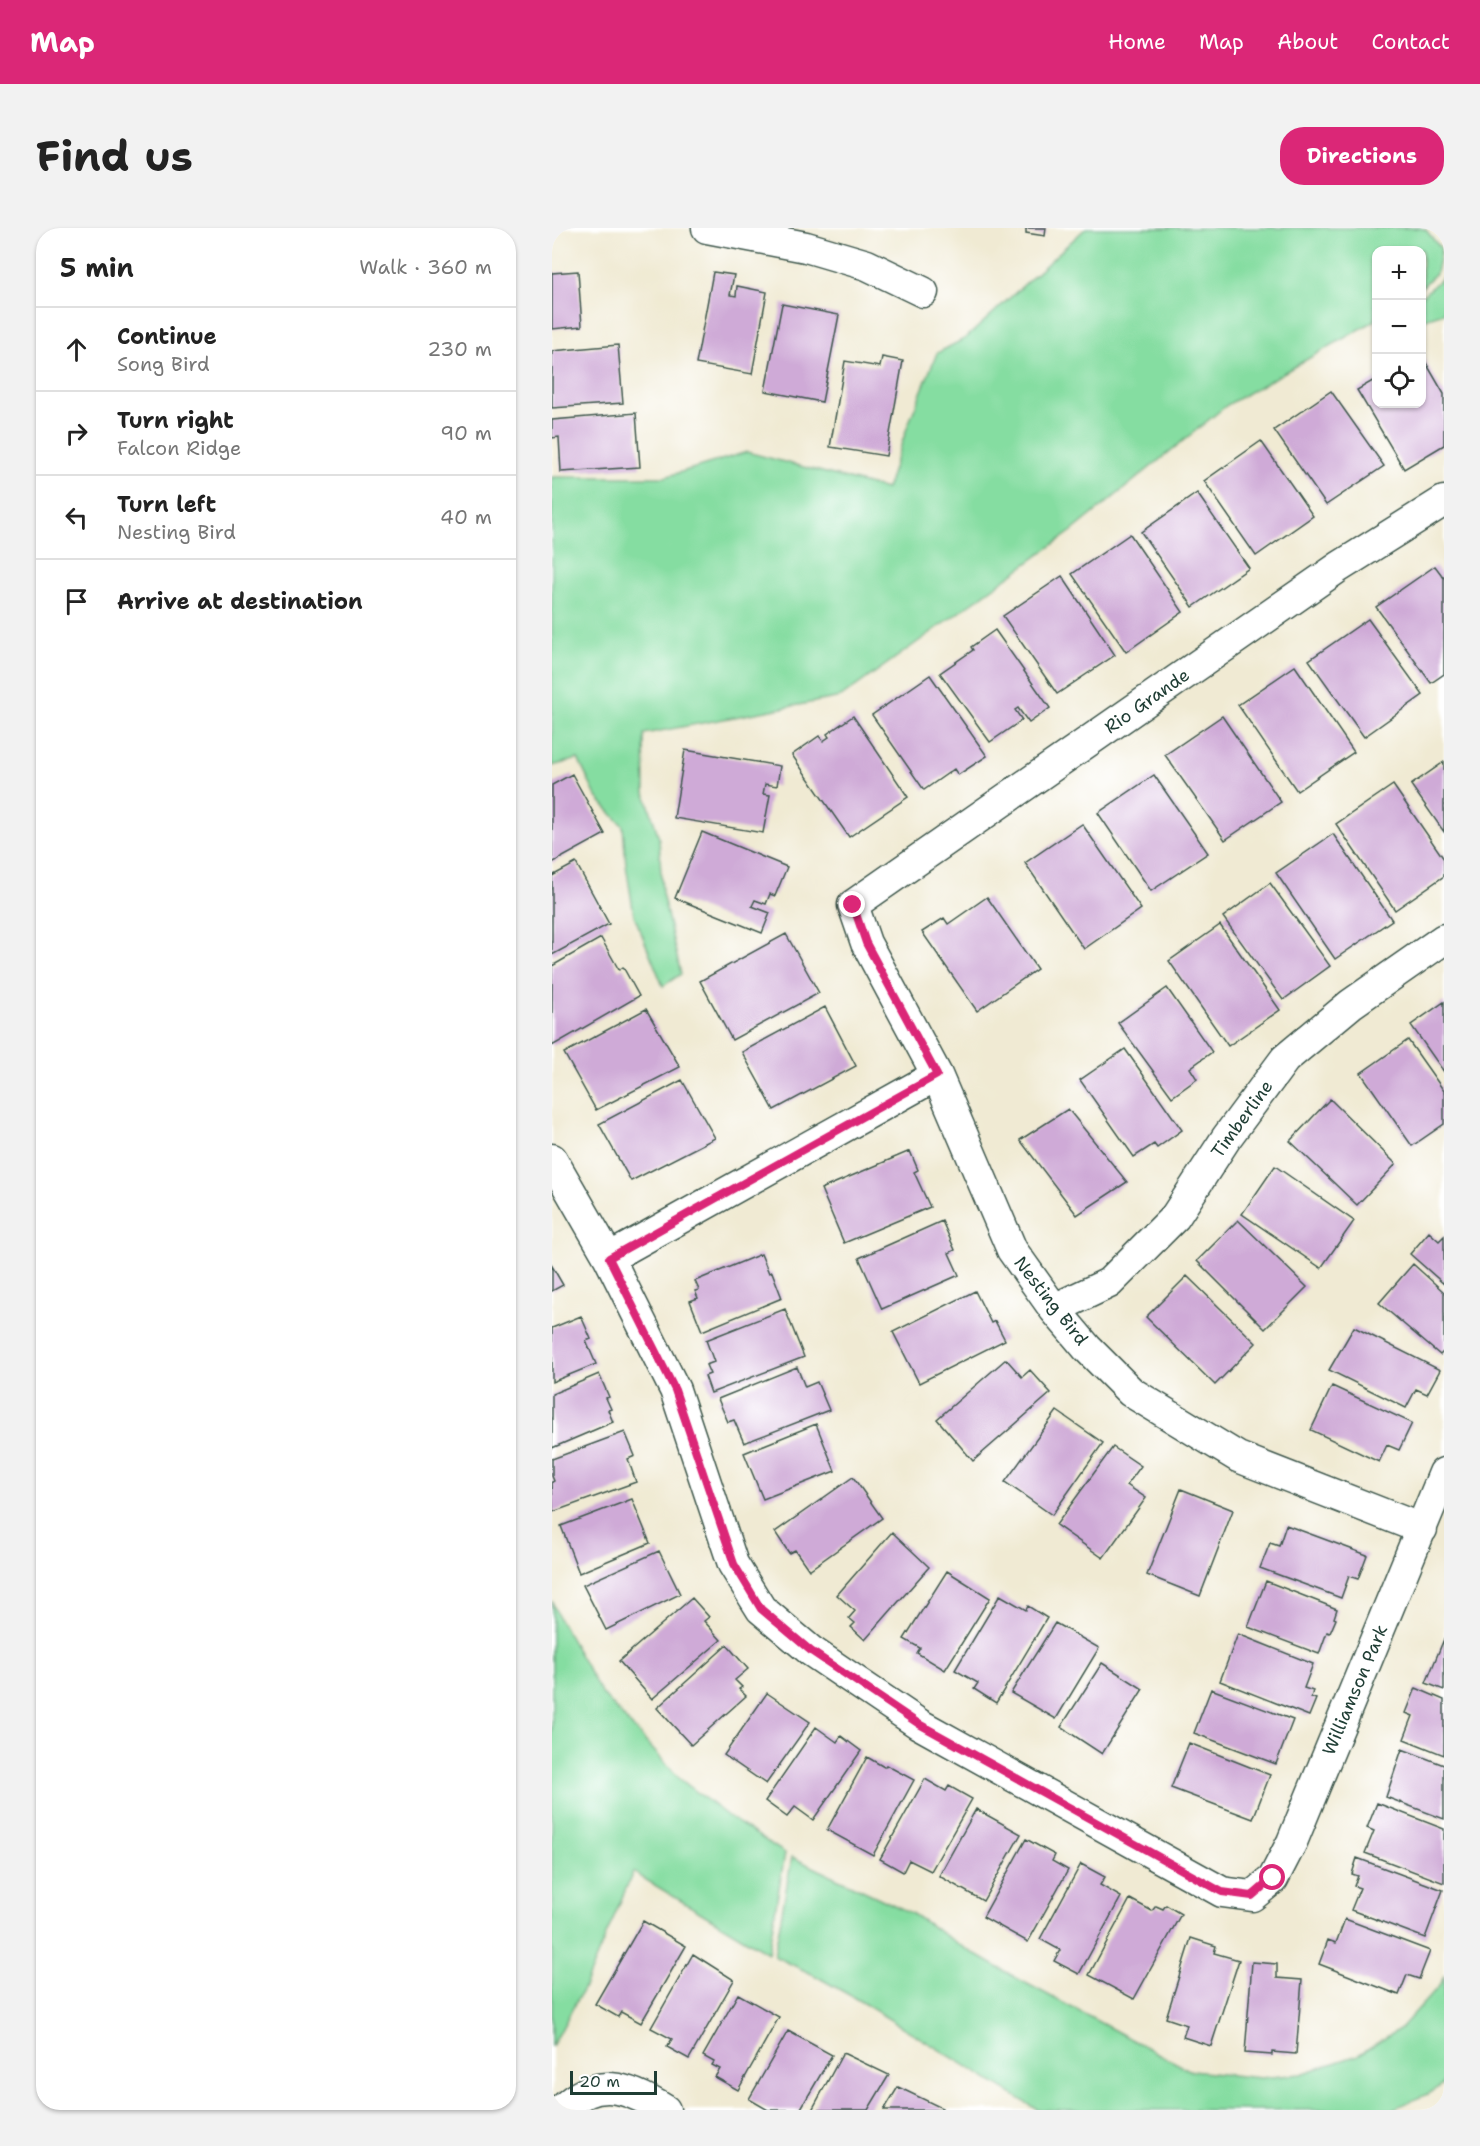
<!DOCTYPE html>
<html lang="en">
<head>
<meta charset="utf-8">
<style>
  body { margin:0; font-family:"Shantell Sans",sans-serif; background:#f2f2f2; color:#222 }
  .controls { position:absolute; right:18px; top:18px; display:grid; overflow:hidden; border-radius:12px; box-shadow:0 2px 4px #0004 }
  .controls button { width:54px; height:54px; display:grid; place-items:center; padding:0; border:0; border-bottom:2px solid #e0e0e0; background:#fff; color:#222; font:30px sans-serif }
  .scale { position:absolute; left:18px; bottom:15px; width:87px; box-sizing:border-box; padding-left:6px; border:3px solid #1f3d34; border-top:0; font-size:16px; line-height:21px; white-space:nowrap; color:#1f3d34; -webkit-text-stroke:4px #fff; paint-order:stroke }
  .stop { position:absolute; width:18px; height:18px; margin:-14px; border:4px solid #db2777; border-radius:50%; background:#fff }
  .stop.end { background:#db2777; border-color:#fff; box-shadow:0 2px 6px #0008 }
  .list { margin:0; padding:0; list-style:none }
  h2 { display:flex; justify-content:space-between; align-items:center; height:78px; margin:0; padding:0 24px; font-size:26px }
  h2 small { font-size:20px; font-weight:400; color:#767676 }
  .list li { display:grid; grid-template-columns:39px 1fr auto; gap:18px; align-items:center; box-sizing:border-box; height:84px; padding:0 24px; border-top:2px solid #e0e0e0 }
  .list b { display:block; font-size:22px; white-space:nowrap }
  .list p { margin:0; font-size:20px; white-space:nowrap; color:#767676 }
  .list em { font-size:20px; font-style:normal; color:#767676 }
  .icon { flex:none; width:33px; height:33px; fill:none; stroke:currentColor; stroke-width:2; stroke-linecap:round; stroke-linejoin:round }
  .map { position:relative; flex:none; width:892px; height:1882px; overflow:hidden; border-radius:24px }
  header { display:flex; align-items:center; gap:36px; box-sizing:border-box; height:84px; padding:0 30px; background:#db2777; color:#fff }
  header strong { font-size:28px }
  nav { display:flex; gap:33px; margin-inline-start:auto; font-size:21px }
  .intro { display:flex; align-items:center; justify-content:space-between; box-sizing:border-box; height:144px; padding:0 36px }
  h1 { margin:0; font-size:42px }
  .button { padding:15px 27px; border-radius:24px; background:#db2777; color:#fff; font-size:21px; font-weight:700 }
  main { display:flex; gap:36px; padding:0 36px }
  aside { flex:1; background:#fff; border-radius:24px; box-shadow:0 2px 4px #0004 }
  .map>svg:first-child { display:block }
  .green { fill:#85dda1; stroke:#528d6a; stroke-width:1.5 }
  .building { fill:#cfaad7 }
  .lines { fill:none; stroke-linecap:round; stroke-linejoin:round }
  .minor-casing { stroke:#3e574c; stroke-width:33 }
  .minor { stroke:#fff; stroke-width:30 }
  .route { stroke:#db2777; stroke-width:8 }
  .labels { text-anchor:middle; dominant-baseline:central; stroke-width:6; stroke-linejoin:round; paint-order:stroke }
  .street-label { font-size:18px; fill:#1f3d34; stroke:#fff }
</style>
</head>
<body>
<header>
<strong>Map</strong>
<nav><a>Home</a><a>Map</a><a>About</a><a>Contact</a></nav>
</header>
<div class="intro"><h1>Find us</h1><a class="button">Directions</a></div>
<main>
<aside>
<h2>5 min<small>Walk · 360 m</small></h2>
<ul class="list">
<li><svg class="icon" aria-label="ahead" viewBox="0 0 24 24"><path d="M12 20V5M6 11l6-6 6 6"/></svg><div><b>Continue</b><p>Song Bird</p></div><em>230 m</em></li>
<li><svg class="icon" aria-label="right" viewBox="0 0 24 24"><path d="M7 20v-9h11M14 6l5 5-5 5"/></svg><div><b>Turn right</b><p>Falcon Ridge</p></div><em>90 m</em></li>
<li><svg class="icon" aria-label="left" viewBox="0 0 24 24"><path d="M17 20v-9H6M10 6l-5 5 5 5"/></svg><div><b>Turn left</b><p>Nesting Bird</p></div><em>40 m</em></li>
<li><svg class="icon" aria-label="arrive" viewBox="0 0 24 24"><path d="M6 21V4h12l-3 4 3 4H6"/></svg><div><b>Arrive at destination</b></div></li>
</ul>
</aside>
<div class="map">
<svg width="892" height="1882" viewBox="0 0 892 1882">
  <rect width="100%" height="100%" fill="#fff"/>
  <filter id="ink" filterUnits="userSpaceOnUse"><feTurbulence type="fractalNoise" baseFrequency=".0167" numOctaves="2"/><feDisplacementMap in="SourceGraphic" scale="12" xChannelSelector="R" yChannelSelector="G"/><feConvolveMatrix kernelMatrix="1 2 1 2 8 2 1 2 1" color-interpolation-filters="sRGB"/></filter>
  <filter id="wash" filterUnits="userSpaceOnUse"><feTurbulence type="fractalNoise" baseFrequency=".008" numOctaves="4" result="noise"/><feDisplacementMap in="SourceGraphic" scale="24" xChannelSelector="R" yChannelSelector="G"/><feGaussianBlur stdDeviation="1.35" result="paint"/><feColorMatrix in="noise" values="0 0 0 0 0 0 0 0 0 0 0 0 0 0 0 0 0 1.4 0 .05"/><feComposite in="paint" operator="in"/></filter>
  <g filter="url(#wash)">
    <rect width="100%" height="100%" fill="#f0ead3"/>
    <path class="green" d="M534,0H868L874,2L889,21L884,45L870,59V22H824V92L675,177L520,303L289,469L92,506L93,565L107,610L110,665L129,746L111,758L82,687L74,637L71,598L44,568L26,531L0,538V249H113L195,224L334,261L356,197L385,125L414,110Z
      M892,48V85L870,92V68Z
      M0,1373L7,1391L50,1466L128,1551L177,1589L233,1625L216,1725L81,1644L32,1759L0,1819Z
      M240,1629L359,1685L414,1721L468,1752L639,1843L709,1850L749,1846L806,1827L849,1800L887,1758L892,1749V1855C878,1869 857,1871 840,1882H486L306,1772L262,1747L222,1728Z"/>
    <g id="blocks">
      <path class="building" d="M474,0H494L493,8L474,5Z
        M26,43L30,98L0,101V45Z
        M161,44L182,47L178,67L184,68L185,58L215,64L200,146L144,136Z
        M230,76L287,87L270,174L213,163Z
        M66,117L71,175L0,180V123Z
        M870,128L892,166V217L852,241L805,162L824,151V176H870Z
        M330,129L351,133L334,228L278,219L293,133L328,139Z
        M779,163L832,238L774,277L722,202Z
        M84,185L88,239L9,244L7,209L0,210V192Z
        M709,213L761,288L704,328L652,253Z
        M645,265L697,340L641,379L589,304Z
        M578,306L631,384L574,424L520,346Z
        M883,338L892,350V446L879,455L824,379Z
        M510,348L563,427L505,466L451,388Z
        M816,391L871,467L812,509L757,432Z
        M443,402L498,480L477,495L466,480L463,482L470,492L438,514L388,445L421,422L419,419Z
        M743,438L802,524L745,563L686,477Z
        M378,447L435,528L406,547L402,541L372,562L320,487Z
        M301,488L356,569L297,609L240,527L267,508L271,513L277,509L275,506Z
        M670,488L729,574L673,612L613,527Z
        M133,522L228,538L225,558L213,556L211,566L218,567L211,605L122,590Z
        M892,534V604L859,557Z
        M20,546L53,606L0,635V557Z
        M602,547L656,625L599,663L546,585Z
        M841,557L892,631V648L843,682L784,596Z
        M530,596L589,681L532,721L473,635Z
        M150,604L235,639L223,668L218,666L214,676L203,672L200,678L218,685L210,705L123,670Z
        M781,606L840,692L783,731L724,645Z
        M24,635L57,696L0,727V648Z
        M718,655L778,738L731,772L671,689Z
        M435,669L485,741L425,783L370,704L392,690L396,696Z
        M668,697L728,782L676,818L617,733Z
        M234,706L267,765L180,812L148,753Z
        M49,710L67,742L71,739L87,768L0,818V738Z
        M615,760L660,824L638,840L645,851L620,869L566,795Z
        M892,774V844L859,797Z
        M273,779L304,838L222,882L190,824Z
        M94,781L128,839L44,882L12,825Z
        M856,812L892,863V896L860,918L809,845Z
        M573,821L630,902L605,920L602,916L582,929L528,852Z
        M130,852L163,910L79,953L47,896Z
        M778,871L844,936L805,977L738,913Z
        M516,881L575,954L525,987L468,912Z
        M358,923L366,942L362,944L378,979L292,1015L269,961Z
        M723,938L802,993L769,1040L690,986Z
        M686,992L755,1059L713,1101L645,1033Z
        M390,993L403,1022L397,1025L407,1047L330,1081L307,1030Z
        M877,1004L887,1013L892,1008V1056L858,1026Z
        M209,1026L217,1045L220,1044L230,1070L150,1103L138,1073L146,1070L143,1063L147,1062L143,1053Z
        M861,1036L892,1064V1123L888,1127L827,1075Z
        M0,1038L11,1057L0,1063Z
        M635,1048L704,1115L663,1157L594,1089Z
        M423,1063L439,1095L443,1093L453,1112L367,1155L341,1104Z
        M233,1081L252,1129L159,1165L153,1148L158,1146L154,1137L162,1134L154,1112Z
        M29,1088L39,1111L34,1113L44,1136L0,1154V1100Z
        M802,1099L888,1142L875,1166L864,1161L854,1180L777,1142Z
        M454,1131L470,1149L478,1142L499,1165L421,1233L385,1191Z
        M245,1139L253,1159L265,1154L277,1182L192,1215L182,1192L176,1194L166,1171Z
        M47,1146L57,1169L54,1170L59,1181L56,1182L61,1194L0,1220V1166Z
        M780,1158L860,1195L847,1222L835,1217L827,1234L759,1202Z
        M505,1183L551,1215L500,1287L453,1254Z
        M264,1196L283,1243L211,1271L192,1225Z
        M73,1204L83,1228L76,1231L84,1254L1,1284L0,1254L2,1253L0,1248V1231Z
        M561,1219L589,1238L575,1257L594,1270L551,1330L504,1297Z
        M301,1249L330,1290L257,1342L243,1322L237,1325L223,1304Z
        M629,1261L681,1282L648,1368L595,1347Z
        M80,1271L98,1315L27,1345L9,1298Z
        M734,1297L815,1327L806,1351L797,1348L789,1370L708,1340L718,1315L727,1318Z
        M340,1304L377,1339L313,1412L299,1399L303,1395L297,1390L303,1383L285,1367Z
        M107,1323L128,1366L54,1402L31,1357Z
        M395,1343L438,1370L393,1442L365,1425L368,1420L352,1411Z
        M714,1353L785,1381L782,1390L784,1391L778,1405L775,1404L767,1426L696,1399Z
        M448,1367L474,1382L476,1378L495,1390L444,1475L422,1461L426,1455L403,1442Z
        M140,1370L157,1389L152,1393L169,1412L100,1471L67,1433Z
        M503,1395L547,1420L504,1491L459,1465Z
        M686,1406L761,1436L752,1460L761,1463L759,1469L764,1471L757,1488L668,1453Z
        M892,1411V1462L874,1455Z
        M175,1417L196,1441L183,1452L190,1459L187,1461L194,1468L139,1517L105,1480Z
        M550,1435L591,1461L550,1526L509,1499Z
        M864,1460L892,1472V1527L852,1511L861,1488L854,1485Z
        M659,1461L741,1492L724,1536L642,1505Z
        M215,1465L258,1494L214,1556L172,1527Z
        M264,1499L285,1514L289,1508L309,1523L261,1592L243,1579L235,1589L213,1573Z
        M637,1515L718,1547L701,1591L619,1560Z
        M850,1521L892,1537V1591L834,1569Z
        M315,1529L332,1539L334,1537L362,1552L321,1627L275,1602Z
        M373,1551L394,1563L397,1558L420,1571L379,1643L357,1632L351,1644L328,1631Z
        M825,1575L892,1601V1655L813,1625L822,1603L815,1600Z
        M424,1581L469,1606L431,1673L387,1648Z
        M474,1611L503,1627L500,1633L516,1642L476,1714L431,1689Z
        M805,1630L891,1662L873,1710L799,1682L808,1660L802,1658L806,1648L800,1646Z
        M529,1636L553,1649L548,1657L569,1669L527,1746L502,1733L508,1722L488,1711Z
        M578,1671L600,1683L604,1678L611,1681L614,1677L629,1686L582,1771L537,1747Z
        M793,1691L878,1723L867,1751L855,1747L847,1767L767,1736L776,1712L784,1715Z
        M91,1693L134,1718L89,1795L69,1784L66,1789L43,1776Z
        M639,1710L664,1718L662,1725L687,1732L659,1818L631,1809L635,1797L614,1790Z
        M141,1726L182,1752L137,1831L115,1819L120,1811L99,1800Z
        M700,1734L725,1736V1750L750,1752L744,1826L720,1824V1827L693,1825Z
        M186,1766L227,1789L186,1862L163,1849L168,1841L160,1837L162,1834L151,1828Z
        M236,1803L280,1827L248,1882H216L197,1871Z
        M291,1825L337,1847L316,1882H260Z
        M346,1859L390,1880L389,1882H332Z"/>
    </g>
  </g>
  <g filter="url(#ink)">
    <use href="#blocks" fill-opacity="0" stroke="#3e574c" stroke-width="1.5"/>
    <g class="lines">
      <defs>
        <path id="minor" d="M155,0L254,19L315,37L371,64
          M0,931L57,1030L123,1162L181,1336L209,1381L259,1423L367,1496L670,1664L700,1668L721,1651L740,1614L892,1245
          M57,1030L385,847
          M502,1081L557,1055L623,989L675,909L733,831L799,776L892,711
          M870,1301L686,1229L579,1164L535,1120L502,1081L460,1022L385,847L314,715L301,677L787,339L892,273
          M10,1882C44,1847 76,1859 113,1882"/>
      </defs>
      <use href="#minor" class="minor-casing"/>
      <use href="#minor" class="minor"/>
    </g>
  </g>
  <g class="lines" filter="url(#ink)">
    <path class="route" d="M301,677L314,715L385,847L57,1030L123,1162L182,1336L209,1381L259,1423L367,1496L670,1664L700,1668L721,1650"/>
  </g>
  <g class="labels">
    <g class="street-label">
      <text transform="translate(595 473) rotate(-35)">Rio Grande</text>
      <text transform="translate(690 891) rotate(-54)">Timberline</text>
      <text transform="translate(499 1073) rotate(52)">Nesting Bird</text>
      <text transform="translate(803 1462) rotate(-67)">Williamson Park</text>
    </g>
  </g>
</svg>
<div class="controls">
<button>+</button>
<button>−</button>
<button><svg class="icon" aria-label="locate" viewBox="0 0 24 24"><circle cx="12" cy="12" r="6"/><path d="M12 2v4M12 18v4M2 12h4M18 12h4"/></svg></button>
</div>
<div class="scale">20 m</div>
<div class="stop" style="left:721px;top:1650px"></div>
<div class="stop end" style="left:301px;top:677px"></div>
</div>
</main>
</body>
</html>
